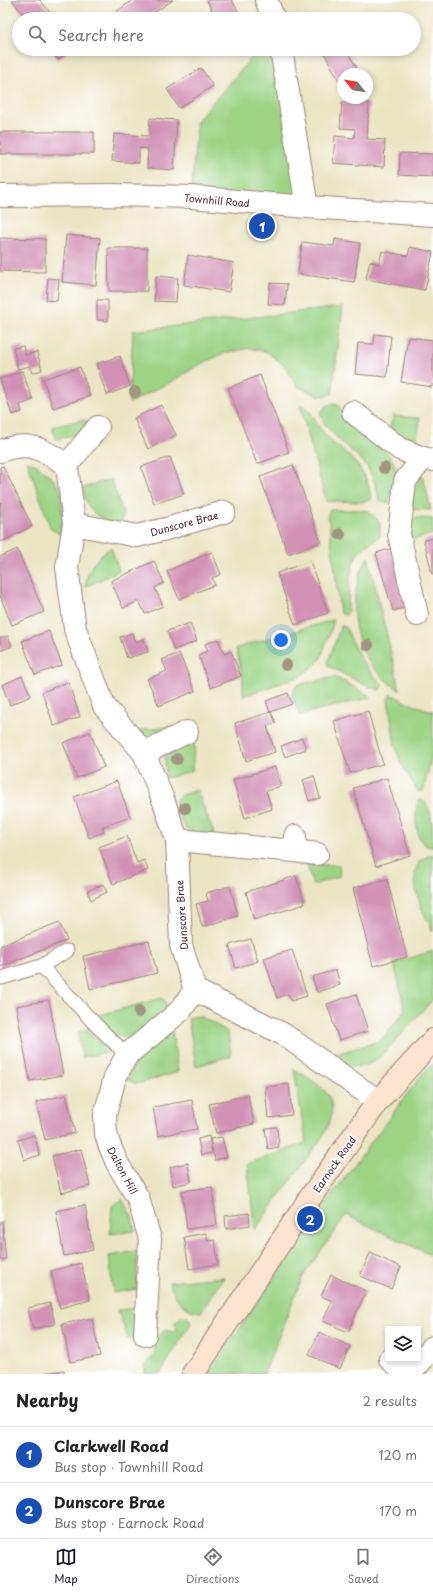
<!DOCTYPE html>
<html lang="en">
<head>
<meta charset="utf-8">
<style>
  body { margin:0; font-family:"Playpen Sans",sans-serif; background:#f2f2f2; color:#222 }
  .controls { position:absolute; right:12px; bottom:12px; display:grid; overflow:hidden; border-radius:0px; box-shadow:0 2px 6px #0003 }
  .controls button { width:36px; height:36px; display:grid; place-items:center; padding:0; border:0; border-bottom:1px solid #e0e0e0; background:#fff; color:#222; font:20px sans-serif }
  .compass { position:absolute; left:337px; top:68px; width:36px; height:36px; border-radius:50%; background:#fff; box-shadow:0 2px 6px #0003; rotate:300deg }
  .you { position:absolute; left:281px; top:640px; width:14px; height:14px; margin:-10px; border:3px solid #fff; border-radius:50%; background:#1a73e8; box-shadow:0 0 0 6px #1a73e833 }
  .badge { display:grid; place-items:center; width:26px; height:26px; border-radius:50%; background:#111827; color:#fff; font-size:13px; font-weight:700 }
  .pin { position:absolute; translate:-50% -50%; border:2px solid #fff; box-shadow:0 1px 4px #0006 }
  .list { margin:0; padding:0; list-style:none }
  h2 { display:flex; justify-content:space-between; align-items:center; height:52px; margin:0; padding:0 16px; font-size:17px }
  h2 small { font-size:13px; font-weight:400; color:#767676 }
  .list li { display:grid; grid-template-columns:26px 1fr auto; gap:12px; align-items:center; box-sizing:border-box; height:56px; padding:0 16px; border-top:1px solid #e0e0e0 }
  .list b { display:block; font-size:15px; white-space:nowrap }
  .list p { margin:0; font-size:13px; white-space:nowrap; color:#767676 }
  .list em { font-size:13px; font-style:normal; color:#767676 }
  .icon { flex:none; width:22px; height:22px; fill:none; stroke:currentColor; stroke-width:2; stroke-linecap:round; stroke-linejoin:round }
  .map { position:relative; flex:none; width:433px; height:1374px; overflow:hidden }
  .search { position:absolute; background:#fff; box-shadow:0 2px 6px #0003; left:12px; right:12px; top:12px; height:44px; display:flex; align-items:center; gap:10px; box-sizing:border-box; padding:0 14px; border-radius:22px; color:#767676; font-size:15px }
  .sheet { height:164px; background:#fff }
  nav { display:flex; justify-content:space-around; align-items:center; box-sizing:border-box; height:56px; border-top:1px solid #e0e0e0; background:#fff; font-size:11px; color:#767676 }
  nav a { display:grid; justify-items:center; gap:2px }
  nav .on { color:#111827 }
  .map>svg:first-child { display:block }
  .green { fill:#9cd385; stroke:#737958 }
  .building { fill:#d192b5 }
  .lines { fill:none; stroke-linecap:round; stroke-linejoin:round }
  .lane-casing { stroke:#9a8278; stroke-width:15 }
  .street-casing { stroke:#9a8278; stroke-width:24 }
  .secondary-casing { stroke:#9a8278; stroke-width:24 }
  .lane { stroke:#fff; stroke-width:13 }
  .street { stroke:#fff; stroke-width:22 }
  .secondary { stroke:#fde4d1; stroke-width:22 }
  .tree { fill:#a0967f }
  .labels { text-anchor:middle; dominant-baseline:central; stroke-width:4; stroke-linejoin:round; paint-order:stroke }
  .street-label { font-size:10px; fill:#4a1f2b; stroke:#fff }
</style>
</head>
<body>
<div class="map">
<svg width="433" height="1374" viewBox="0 0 433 1374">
  <rect width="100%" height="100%" fill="#fff"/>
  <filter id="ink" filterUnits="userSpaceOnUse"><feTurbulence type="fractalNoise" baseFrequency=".025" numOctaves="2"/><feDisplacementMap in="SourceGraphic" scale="8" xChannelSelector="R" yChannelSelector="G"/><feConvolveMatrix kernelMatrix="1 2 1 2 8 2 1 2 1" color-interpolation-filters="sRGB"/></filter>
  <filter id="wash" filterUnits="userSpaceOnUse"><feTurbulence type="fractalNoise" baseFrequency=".012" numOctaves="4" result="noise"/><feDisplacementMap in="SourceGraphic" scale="16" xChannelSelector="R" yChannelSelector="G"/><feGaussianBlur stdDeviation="0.9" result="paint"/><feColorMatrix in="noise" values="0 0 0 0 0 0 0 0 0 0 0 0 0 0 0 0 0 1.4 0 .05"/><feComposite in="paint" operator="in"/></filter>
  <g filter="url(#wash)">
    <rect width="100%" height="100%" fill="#ebe5c5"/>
    <path class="green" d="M259,49H281L307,207L191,197L197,121Z
      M343,307L332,394L319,396L297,386L284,365L267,352L250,348L225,353L202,363L174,380L129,403L133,331Z
      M330,404L338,405L347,422L389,455L394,463L396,472L388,503L379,501C377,488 373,474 365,464C357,453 318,427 321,412C323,408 327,406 330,404Z
      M300,405C312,409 315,422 323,432C333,446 349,453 358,466C365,475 372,490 370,500L363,502L326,501Z
      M393,416L420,418L417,440L399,433L390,428Z
      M82,420L88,421C83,434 68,437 56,440L52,427Z
      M27,461L35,464L51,477L61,490L63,524L60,534L51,529Z
      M422,476L425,484L431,510L409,509L414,488Z
      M111,479L123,513L121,525C100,520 85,512 83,488Z
      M330,510H358L369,511L380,523V536C374,540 368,544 362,549C348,562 349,593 348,611L346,615L340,613L328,514Z
      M415,518L433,519V534L408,541L406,521Z
      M111,547L119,571L85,587C87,568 97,558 111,547Z
      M368,557L400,690C352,663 342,602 368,557Z
      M333,620V624L320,660L301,676L243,696V678L236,648Z
      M341,626L346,627C355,652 363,665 382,684L380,690L367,686L328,666V661Z
      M335,677L372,697L299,715L292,695L297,685Z
      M391,694L407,703L433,711V752L423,791H418L401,764L395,744L388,699Z
      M173,726V730L156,740L142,739L137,731Z
      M195,738L192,771L166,778L165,757L176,749Z
      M197,790L214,834C182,831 185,833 175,802L179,796Z
      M421,800C433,804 433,833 433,847C414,848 414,814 418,801Z
      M433,854V932C424,914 407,882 419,862C422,858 429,856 433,854Z
      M307,865H339L340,876L313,885Z
      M433,951V999L383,1054C364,1072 352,1069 332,1055L380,1041L405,1011L394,963Z
      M162,998L166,1002V1008C138,1032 125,1055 96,1016Z
      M199,1016L224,1029L228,1033L231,1056L196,1066L188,1018Z
      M86,1029L110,1052L82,1057L78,1033Z
      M172,1030L178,1072L137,1084L127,1080L133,1066L146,1052Z
      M433,1064V1256L346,1215L303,1276L264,1374H209L324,1205L423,1073Z
      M294,1069C325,1088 344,1098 323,1136L255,1230L247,1164L306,1143Z
      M122,1199L131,1215L135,1231L110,1234L112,1206Z
      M137,1251V1289L113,1293L109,1256Z
      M224,1277L201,1312C183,1311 174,1297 169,1282Z
      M136,1308L134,1339H128L118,1310Z
      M181,1316L188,1317L191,1323L160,1374H145C144,1365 148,1361 154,1356L156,1339L164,1330L173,1332L176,1330L175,1323Z"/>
    <g id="blocks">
      <path class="building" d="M12,0H40L55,19H27Z
        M133,0H173L145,19H106Z
        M207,0H232L242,19H216Z
        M50,49H72L58,60Z
        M322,49H349L351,54L349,55L361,74H343V85L342,86Z
        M201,68L213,86L179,108L167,89Z
        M342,102L369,103L367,139L385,140L384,167L333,163L335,136L354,138L355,129L340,128Z
        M150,118L177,120L174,170L147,168L148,149L139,148V163L112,161L114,134L149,136Z
        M0,132H94V154H0Z
        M400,153L433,154V177L399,175Z
        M66,235L100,238L96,285L62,282Z
        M0,238L45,239V272L0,271Z
        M335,239L360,243L354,282L298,274L302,242L334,246Z
        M410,247L433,252L425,290L366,279L370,261L379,264L382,251L408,256Z
        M108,248H147V291H109Z
        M188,255L234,263L229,292L184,285Z
        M156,276L178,278L176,302L154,301Z
        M48,278L59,279L57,301L46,300Z
        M270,283L287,284L285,305L268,304Z
        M97,300H108V321L97,320Z
        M375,334L391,336L387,377L355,374L358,343L374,344Z
        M408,337L433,340V377L432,387L401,382Z
        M23,346L25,355L37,352L42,370L32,373L30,366L18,369L13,348Z
        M120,356L130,386L107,395L96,364Z
        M80,367L90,396L53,408L43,379Z
        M22,371L33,400L20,405L22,412L12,415L0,379Z
        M260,375L289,452L257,464L228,388Z
        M161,405L176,435L148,449L134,418Z
        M170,457L184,494L154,504L141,467Z
        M293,465L321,542L288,554L260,477Z
        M3,466L32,526L1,542L0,467Z
        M433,538V574H432L424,540Z
        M393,548L411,606L393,611L376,553Z
        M17,549L44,612L12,625L0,596V557Z
        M212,552L221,574L212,578L215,585L179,599L167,571Z
        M154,561L164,583L155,588L163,606L145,614L139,601L123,608L111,581Z
        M310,561L328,613L295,625L277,573Z
        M190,623L197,641L174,650L167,631Z
        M49,631L62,665L35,675L22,641Z
        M132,633L135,642L144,639L148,652L127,658L120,637Z
        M8,636L12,646L0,651V638Z
        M218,639L224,654L231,651L241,676L211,688L198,655L208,651L205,644Z
        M179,653L195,691L159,706L147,679L167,671L162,660Z
        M22,676L31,696L10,705L2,685Z
        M68,682L80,717L54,726L42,692Z
        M288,693L292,704L270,712L266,701Z
        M368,711L383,764L350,773L334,721Z
        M271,712L276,723L267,726L275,752L246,761L235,723Z
        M90,732L104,767L77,778L63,743Z
        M302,738L306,749L285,757L281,746Z
        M275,767L281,786L266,791L272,809L245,818L233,780Z
        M314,776L320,798L309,801L303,780Z
        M387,778L410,855L376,866L353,788Z
        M117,781L130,817L102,827L104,832L89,838L74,797Z
        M127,836L137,863L144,860L148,870L113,884L99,847Z
        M296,876L305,904L254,920L246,892Z
        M387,879L407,957L373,966L353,888Z
        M103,884L107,892L91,900L87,891Z
        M230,886L238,916L202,927L196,904L208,901L206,893Z
        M59,922L67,940L0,967V946Z
        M251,939L258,961L236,968L229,945Z
        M149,941L157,973L90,989L83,956Z
        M292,950L307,996L291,1001L288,994L277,998L264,958Z
        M336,970L340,985L317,992L312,977Z
        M356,994L368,1031L339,1040L327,1004Z
        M49,1000L63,1075L30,1081L16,1006Z
        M289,1084L292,1115L268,1118L265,1087Z
        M66,1095L75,1133L45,1140L36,1102Z
        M248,1095L254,1124L216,1133L209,1104Z
        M192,1100L197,1129L158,1136L153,1107Z
        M277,1127L279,1147L268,1149L265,1128Z
        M34,1135L40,1155L24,1160L18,1140Z
        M209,1136L212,1153L201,1155L198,1139Z
        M222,1137L227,1157L215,1160L210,1139Z
        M81,1149L90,1186L61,1193L52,1156Z
        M188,1163L191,1182L173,1186L170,1167Z
        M212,1187L217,1225L187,1229L182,1191Z
        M85,1205L93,1250L64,1256L56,1211Z
        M249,1213L250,1225L226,1229L225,1216Z
        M2,1221L6,1259L0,1260V1222Z
        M206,1233L208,1241L215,1240L218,1264L189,1269L184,1237Z
        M370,1253L401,1267L391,1289L360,1276Z
        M81,1263L90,1300L60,1308L51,1271Z
        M331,1275L366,1291L348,1332L323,1321L332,1301L321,1296Z
        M50,1303L55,1324L33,1329L28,1308Z
        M92,1318L100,1356L70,1362L62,1324Z
        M319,1332L350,1346L340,1369L309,1355Z
        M64,1370V1374H46V1373Z"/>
    </g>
  </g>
  <g filter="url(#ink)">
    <use href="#blocks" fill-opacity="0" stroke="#9a8278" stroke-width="1"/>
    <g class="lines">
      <defs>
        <path id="lane" d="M41,966L95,1024L127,1055
          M2,978L41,966L67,951"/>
        <path id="street" d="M266,0L274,19
          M281,49L307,207
          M0,196L114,195L191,197L307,207L433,215
          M353,412L400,449L423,458
          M0,451C32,440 40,449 67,465L74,524L67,567L75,629L104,706L144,753L164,802L177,840L181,945L195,990L283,1034L378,1101
          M67,465L98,427
          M74,524L137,536L166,529L224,512
          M417,615L399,534L405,481L423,458L433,460
          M144,753L187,732
          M177,840L294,851L295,836
          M294,851L317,854
          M145,1335L150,1239L138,1198L117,1163L109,1144L106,1134L105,1115L115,1077L127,1055L180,1011L195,990
          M390,1359L407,1374
          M410,1374L433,1347"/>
        <path id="secondary" d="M193,1374L310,1198L378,1101L433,1040"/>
      </defs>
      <use href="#lane" class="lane-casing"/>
      <use href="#street" class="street-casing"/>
      <use href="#secondary" class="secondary-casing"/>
      <use href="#lane" class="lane"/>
      <use href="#street" class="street"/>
      <use href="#secondary" class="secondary"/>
    </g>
    <g class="tree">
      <circle cx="135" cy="392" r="6"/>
      <circle cx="384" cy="468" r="6"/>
      <circle cx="340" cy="534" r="6"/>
      <circle cx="368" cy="645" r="6"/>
      <circle cx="286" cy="665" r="6"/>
      <circle cx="177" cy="759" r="6"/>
      <circle cx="185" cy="808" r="6"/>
      <circle cx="139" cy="1012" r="6"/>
    </g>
  </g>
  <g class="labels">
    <g class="street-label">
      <text transform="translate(217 200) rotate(5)">Townhill Road</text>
      <text transform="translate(184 523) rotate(-15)">Dunscore Brae</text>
      <text transform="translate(181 915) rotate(-94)">Dunscore Brae</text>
      <text transform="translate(334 1164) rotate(-55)">Earnock Road</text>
      <text transform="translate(123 1170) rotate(62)">Dalton Hill</text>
    </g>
  </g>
</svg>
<div class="controls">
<button><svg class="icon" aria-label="layers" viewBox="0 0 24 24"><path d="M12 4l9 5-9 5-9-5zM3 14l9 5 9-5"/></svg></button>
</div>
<svg class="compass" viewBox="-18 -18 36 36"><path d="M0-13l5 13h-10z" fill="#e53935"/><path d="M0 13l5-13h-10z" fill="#767676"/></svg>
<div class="you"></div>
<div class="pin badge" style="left:262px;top:226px;background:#1a4fb4">1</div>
<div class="pin badge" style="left:310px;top:1219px;background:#1a4fb4">2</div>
<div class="search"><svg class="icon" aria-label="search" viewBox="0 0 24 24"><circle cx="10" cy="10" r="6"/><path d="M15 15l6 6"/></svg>Search here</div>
</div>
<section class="sheet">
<h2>Nearby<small>2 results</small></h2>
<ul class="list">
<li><span class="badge" style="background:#1a4fb4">1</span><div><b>Clarkwell Road</b><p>Bus stop · Townhill Road</p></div><em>120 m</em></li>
<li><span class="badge" style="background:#1a4fb4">2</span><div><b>Dunscore Brae</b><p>Bus stop · Earnock Road</p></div><em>170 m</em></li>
</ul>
</section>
<nav>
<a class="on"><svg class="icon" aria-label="map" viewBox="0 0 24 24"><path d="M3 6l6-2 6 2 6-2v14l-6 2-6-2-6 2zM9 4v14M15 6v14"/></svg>Map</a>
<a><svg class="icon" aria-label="directions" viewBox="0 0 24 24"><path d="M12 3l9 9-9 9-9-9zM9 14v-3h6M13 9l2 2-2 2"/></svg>Directions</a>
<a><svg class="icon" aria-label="saved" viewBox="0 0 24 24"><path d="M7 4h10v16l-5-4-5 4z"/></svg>Saved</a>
</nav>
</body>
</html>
